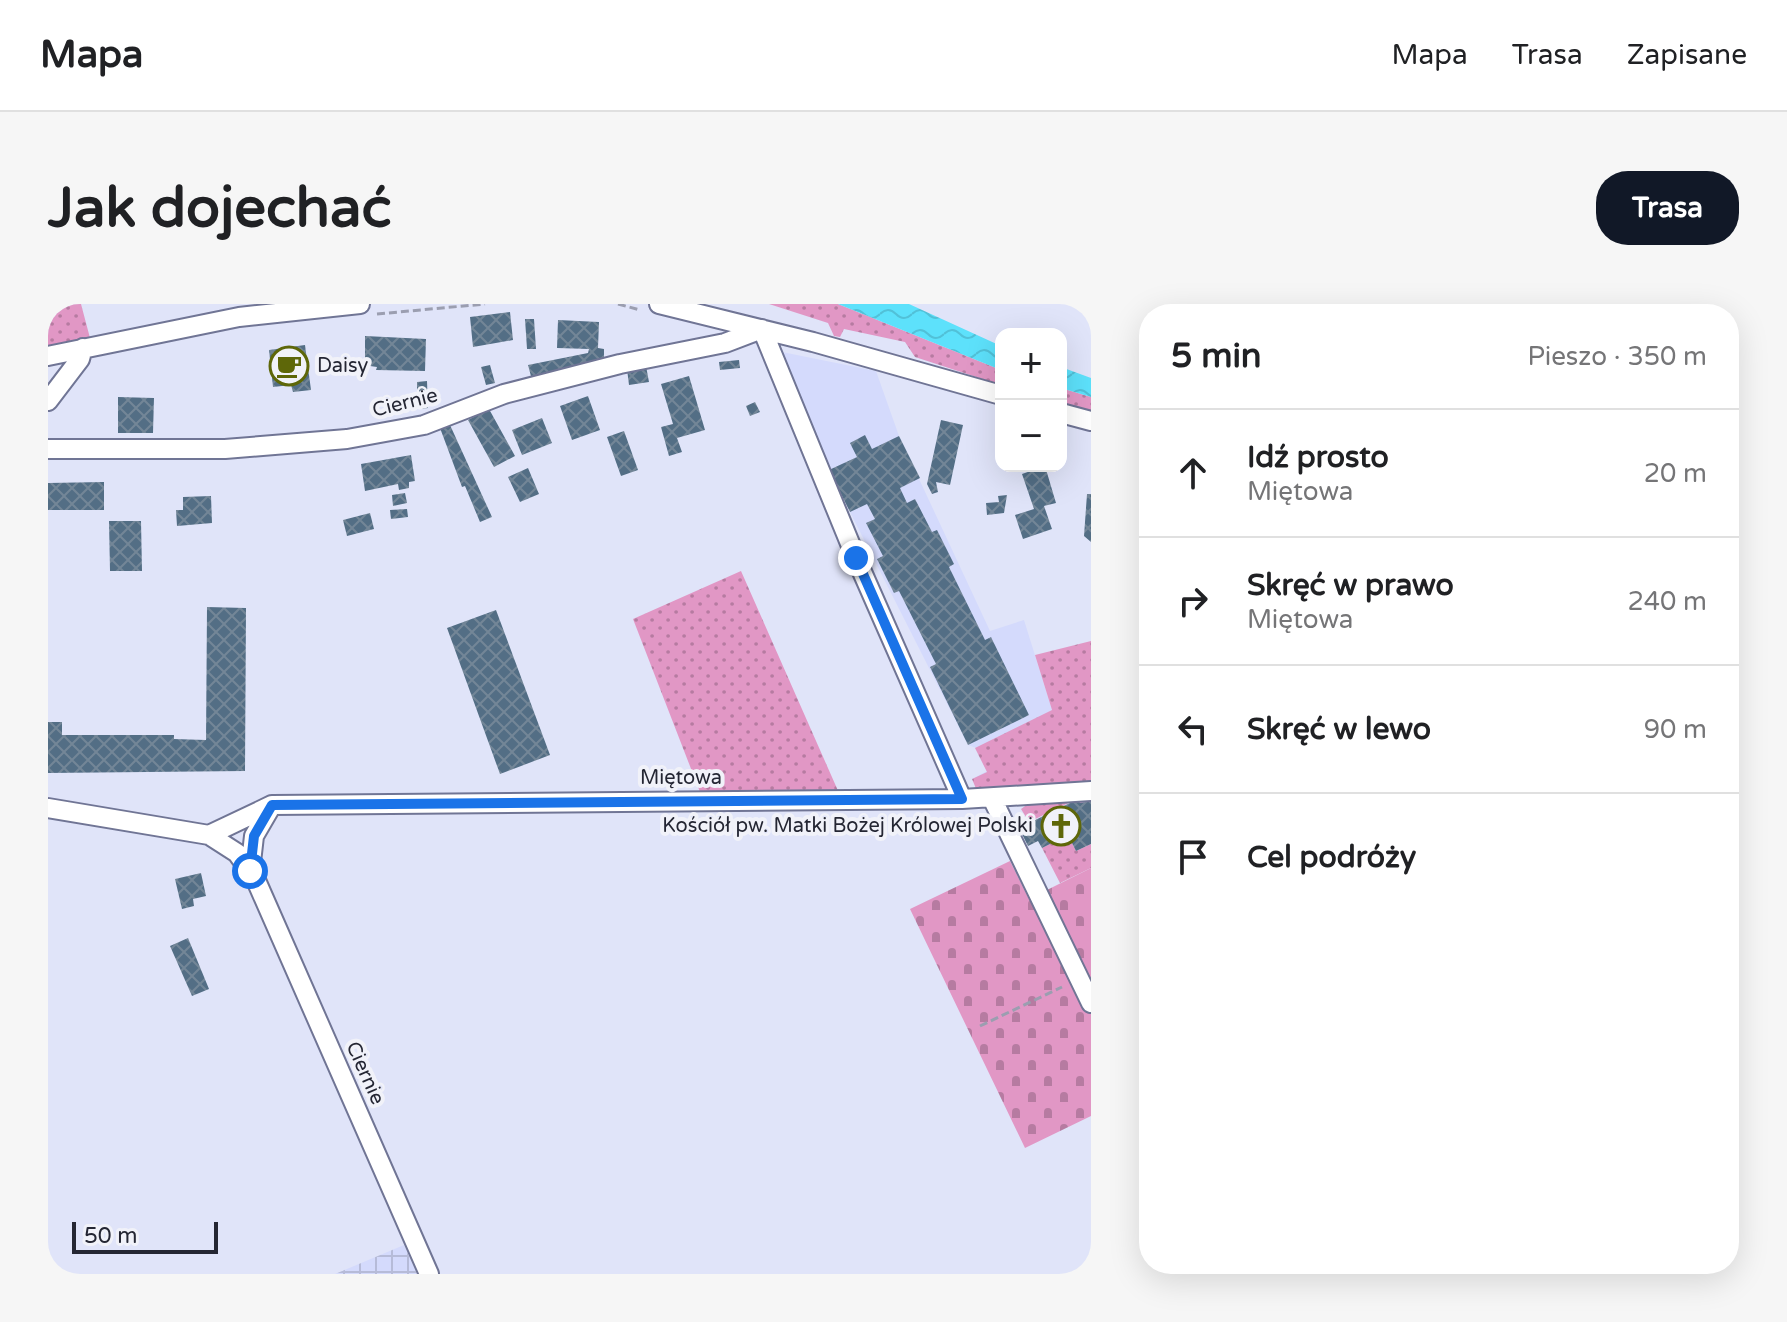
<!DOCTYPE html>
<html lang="pl">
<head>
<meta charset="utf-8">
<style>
  body { margin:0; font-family:"Varela Round",sans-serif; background:#f6f6f6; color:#202124 }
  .controls { position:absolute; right:24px; top:24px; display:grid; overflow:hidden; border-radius:16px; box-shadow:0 8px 32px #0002 }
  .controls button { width:72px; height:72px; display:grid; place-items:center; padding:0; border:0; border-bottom:2px solid #e0e0e0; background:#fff; color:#202124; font:40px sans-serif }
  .scale { position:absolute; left:24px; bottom:20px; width:146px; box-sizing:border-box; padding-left:8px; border:4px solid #242633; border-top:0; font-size:22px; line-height:28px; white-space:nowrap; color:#242633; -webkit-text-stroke:6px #f1f2f9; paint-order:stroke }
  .stop { position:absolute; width:24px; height:24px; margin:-18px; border:6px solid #1a73e8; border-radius:50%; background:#fff }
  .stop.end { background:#1a73e8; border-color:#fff; box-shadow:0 2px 8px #0008 }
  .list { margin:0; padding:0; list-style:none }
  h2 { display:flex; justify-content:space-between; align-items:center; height:104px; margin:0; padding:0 32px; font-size:34px }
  h2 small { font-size:26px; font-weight:400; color:#757577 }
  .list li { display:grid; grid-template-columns:52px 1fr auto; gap:24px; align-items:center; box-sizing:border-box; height:128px; padding:0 32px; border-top:2px solid #e0e0e0 }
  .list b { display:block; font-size:30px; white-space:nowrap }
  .list p { margin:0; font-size:26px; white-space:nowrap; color:#757577 }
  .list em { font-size:26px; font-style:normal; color:#757577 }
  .icon { flex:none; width:44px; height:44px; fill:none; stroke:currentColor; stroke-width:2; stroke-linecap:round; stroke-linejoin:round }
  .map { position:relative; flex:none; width:1043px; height:970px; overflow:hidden; border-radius:32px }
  header { display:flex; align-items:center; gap:48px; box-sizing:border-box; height:112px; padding:0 40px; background:#fff; border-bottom:2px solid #e0e0e0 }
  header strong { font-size:38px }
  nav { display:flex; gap:44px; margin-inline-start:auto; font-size:28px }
  .intro { display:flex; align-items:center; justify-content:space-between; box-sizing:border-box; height:192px; padding:0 48px }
  h1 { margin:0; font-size:56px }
  .button { padding:20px 36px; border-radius:32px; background:#111827; color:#fff; font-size:28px; font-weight:700 }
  main { display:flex; gap:48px; padding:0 48px }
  aside { flex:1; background:#fff; border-radius:32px; box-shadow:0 8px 32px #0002 }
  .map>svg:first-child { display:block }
  .built { fill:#d4dafc }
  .industrial { fill:url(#industrial-grid) }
  .grass { fill:url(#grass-dots) }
  .cemetery { fill:url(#cemetery-stones) }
  .water { fill:url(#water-waves) }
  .building { fill:url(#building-cross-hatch) }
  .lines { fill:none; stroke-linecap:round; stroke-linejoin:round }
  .minor-casing { stroke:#707595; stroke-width:22 }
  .path { stroke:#9b9eb0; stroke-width:3; stroke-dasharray:8 4; stroke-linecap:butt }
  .minor { stroke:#fff; stroke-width:18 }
  .route { stroke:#1a73e8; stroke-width:10 }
  .labels { text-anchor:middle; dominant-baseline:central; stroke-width:8; stroke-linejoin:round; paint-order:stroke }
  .poi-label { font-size:20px; fill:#242633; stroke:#f1f2f9; text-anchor:start }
  .street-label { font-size:20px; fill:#242633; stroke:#f1f2f9 }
</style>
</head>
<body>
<header>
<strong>Mapa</strong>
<nav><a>Mapa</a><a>Trasa</a><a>Zapisane</a></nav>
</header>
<div class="intro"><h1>Jak dojechać</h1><a class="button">Trasa</a></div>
<main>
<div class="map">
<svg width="1043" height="970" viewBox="0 0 1043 970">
  <defs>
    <pattern id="industrial-grid" width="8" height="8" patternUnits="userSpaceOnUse" patternTransform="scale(2)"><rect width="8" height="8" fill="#d4dafc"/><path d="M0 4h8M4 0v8" fill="none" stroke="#b6bbd8"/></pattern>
    <pattern id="grass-dots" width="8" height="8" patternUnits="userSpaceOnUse" patternTransform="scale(2)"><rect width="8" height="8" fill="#e197c5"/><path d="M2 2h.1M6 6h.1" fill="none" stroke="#b67ba1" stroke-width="1.8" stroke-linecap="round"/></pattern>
    <pattern id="cemetery-stones" width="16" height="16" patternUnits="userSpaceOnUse" patternTransform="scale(2)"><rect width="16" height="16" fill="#e197c5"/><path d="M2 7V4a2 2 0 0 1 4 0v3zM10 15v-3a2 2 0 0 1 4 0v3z" fill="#b67ba1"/></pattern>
    <pattern id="water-waves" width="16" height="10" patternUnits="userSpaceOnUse" patternTransform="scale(2)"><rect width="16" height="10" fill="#5de1fb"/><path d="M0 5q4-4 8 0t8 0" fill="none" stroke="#51c1d8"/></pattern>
    <pattern id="building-cross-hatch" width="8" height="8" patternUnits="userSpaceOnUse" patternTransform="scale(2)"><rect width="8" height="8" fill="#536e85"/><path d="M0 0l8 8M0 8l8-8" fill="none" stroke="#738697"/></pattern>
  </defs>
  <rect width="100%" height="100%" fill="#e0e4f9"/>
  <path class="built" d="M729,47L828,67L851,132L942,327L976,316L1004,406L995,411L1022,481L924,475L939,467L928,444L920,441L802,208Z"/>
  <path class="industrial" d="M356,941L369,970H287Z"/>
  <path class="grass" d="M0,0H33L42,34L0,43Z
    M721,0H790L953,66V81L867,53L857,38L796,25L792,33L786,32L780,19Z
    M1013,84L1043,93V108L1013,99Z
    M693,267L791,489L652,488L585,315Z
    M1043,337V481L929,487L924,475L939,468L927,444L1004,406L987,351Z
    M1043,494V497L1032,499L1029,495L981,518L973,505L987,495Z
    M1020,531L1028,547L1043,540V564L1012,579L994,544Z"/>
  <path class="cemetery" d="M962,557L981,595L1043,564V812L977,844L862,605Z"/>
  <path class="water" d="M790,0H861L953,42V66Z
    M1013,63L1043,74V93L1013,84Z"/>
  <path class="building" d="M462,8L465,36L425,43L422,13Z
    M477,15H486L488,45H479Z
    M510,16L551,18L550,44L556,45V60L484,76L480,61L540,49L541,45L509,44Z
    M317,32L378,35L377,67L328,66L329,63L322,62V55H317Z
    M257,41L263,86L245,88L243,81L225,83L221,46Z
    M691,56L692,64L672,66L671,58Z
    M442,61L447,79L438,81L433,63Z
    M598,62L601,78L581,81L579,65Z
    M641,72L657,126L629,134L634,148L621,152L613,123L625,120L613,80Z
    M379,77L380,104L372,105V99H369V78Z
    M540,92L552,126L524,136L512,102Z
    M70,93L106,94L105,129H70Z
    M707,98L712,108L702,112L698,102Z
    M441,105L467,152L446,163L420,116Z
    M494,114L504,139L474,151L464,126Z
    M893,116L915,121L902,181L888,178L890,188L884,190L879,180Z
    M402,121L444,213L432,218L417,182L414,183L392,124Z
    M576,127L590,166L573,172L559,133Z
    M817,131L824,145L851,132L872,174L852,184L859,199L867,195L884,228L889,226L906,260L901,263L937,336L943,333L981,411L920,441L882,363L888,360L851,287L846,289L829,255L835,252L818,219L827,215L819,200L802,208L781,166L809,153L802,139Z
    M363,151L367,177L361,178V184L351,186L350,180L317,187L313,160Z
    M997,162L1008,199L996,202L1004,225L975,235L967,211L986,205L974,170Z
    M480,164L491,190L472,198L460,173Z
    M56,178V206H0V179Z
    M357,189L359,199L345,202L344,191Z
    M1039,190H1043V238L1036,232Z
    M959,191L956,209L939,211L938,199L951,198L950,192Z
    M163,192L164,219L129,222L128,206H135V193Z
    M359,205L360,213L343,215L342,206Z
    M322,209L326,225L299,232L295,216Z
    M61,217H93L94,267H62Z
    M159,303L198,304L197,467L0,469V418H14V431H126V435L158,436Z
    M448,306L502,451L452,470L399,324Z
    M1030,495L1032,499L1043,497V540L1028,547L1020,531L994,544L990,537L980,542L974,530L984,525L981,519Z
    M153,569L158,592L145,595L146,602L134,605L127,575Z
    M140,634L161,685L144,692L122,642Z"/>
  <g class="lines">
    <defs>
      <path id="minor" d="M611,0L765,38L953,91
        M0,52L191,13L312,0
        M0,97L32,55L35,44
        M1013,109L1043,117
        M0,145H177L299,135L376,121L456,90L572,60L677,39L714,25L808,254L914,495
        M944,494L1043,699
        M0,504L161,531L189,549L207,574L381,970
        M161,531L224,501L914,495L1043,487
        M202,567L206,532L224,501"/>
    </defs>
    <use href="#minor" class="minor-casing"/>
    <path class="path" d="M570,0L592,6
      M329,10L437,0
      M932,722L1014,683"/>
    <use href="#minor" class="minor"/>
  </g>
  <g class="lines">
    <path class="route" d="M202,567L206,532L224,501L914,495L808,254"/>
  </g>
  <defs>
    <symbol id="cafe-ring" viewBox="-11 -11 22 22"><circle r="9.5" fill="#f1f2f9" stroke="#5e6709" stroke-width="1.5"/><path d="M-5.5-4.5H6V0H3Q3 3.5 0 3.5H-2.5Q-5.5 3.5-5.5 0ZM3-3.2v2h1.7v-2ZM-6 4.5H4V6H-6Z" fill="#5e6709"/></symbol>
    <symbol id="church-ring" viewBox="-11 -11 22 22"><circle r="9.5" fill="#f1f2f9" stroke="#5e6709" stroke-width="1.5"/><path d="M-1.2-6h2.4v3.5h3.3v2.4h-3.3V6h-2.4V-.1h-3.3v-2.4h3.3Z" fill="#5e6709"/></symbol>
  </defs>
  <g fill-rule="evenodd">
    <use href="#cafe-ring" x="219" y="40" width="44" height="44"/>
    <use href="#church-ring" x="991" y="500" width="44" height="44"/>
  </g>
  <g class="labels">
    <g class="poi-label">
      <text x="269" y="62">Daisy</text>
      <text x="985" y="522" text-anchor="end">Kościół pw. Matki Bożej Królowej Polski</text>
    </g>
    <g class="street-label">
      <text transform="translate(357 99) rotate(-14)">Ciernie</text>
      <text x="633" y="474">Miętowa</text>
      <text transform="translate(317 769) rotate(66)">Ciernie</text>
    </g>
  </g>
</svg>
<div class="controls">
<button>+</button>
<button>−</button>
</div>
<div class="scale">50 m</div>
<div class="stop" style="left:202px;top:567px"></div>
<div class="stop end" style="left:808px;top:254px"></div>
</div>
<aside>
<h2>5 min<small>Pieszo · 350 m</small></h2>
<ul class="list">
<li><svg class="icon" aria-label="ahead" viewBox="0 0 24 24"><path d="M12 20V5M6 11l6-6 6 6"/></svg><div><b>Idź prosto</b><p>Miętowa</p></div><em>20 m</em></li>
<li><svg class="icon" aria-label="right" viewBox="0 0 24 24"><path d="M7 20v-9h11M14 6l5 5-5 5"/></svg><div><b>Skręć w prawo</b><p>Miętowa</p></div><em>240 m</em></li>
<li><svg class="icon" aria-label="left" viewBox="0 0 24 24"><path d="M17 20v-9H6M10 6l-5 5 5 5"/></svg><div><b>Skręć w lewo</b></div><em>90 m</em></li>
<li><svg class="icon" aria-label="arrive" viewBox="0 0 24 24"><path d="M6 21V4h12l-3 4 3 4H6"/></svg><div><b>Cel podróży</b></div></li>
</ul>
</aside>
</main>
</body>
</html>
